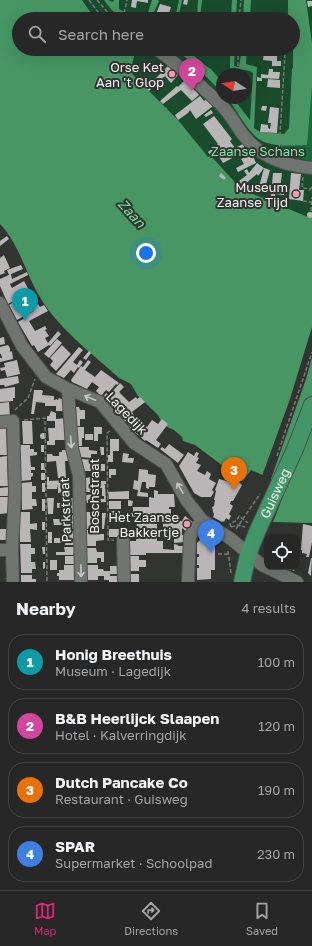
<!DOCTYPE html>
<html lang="en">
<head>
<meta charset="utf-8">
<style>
  body { margin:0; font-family:"Golos Text",sans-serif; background:#323332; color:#f1f3f6 }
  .controls { position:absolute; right:12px; bottom:12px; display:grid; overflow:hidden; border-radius:8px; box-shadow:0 4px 16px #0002 }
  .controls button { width:36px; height:36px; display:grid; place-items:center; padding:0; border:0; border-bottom:1px solid #424443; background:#262726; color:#f1f3f6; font:20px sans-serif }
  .compass { position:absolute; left:216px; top:68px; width:36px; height:36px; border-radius:50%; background:#262726; box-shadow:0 4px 16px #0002; rotate:282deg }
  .you { position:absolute; left:146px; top:253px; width:14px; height:14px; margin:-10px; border:3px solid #fff; border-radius:50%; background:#1a73e8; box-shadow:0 0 0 6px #1a73e833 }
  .badge { display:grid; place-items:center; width:26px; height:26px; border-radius:50%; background:#db2777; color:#fff; font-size:13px; font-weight:700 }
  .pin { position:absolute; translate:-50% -33px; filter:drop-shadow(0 1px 2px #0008) }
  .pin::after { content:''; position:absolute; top:21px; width:14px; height:12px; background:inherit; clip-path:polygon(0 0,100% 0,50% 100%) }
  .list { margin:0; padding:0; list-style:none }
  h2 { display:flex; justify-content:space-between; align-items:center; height:52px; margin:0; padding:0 16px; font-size:17px }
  h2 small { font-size:13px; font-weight:400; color:#a4a5a7 }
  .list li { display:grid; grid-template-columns:26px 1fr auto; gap:12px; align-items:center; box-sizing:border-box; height:56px; margin:0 8px 8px; padding:0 8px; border:1px solid #424443; border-radius:16px }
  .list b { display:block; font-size:15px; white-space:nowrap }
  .list p { margin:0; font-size:13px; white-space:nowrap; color:#a4a5a7 }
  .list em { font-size:13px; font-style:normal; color:#a4a5a7 }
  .icon { flex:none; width:22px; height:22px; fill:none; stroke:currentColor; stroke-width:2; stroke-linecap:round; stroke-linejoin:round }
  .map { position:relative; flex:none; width:312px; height:582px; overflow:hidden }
  .search { position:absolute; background:#262726; box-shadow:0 4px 16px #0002; left:12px; right:12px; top:12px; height:44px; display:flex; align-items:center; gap:10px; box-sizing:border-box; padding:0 14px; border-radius:22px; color:#a4a5a7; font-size:15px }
  .sheet { height:308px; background:#262726 }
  nav { display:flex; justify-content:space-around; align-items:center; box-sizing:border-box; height:56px; border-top:1px solid #424443; background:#262726; font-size:11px; color:#a4a5a7 }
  nav a { display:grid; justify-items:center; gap:2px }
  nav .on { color:#db2777 }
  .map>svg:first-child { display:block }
  .green { fill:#1a4b2d; fill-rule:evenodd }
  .forest { fill:#146b3c }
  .water { fill:#479664 }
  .pier { fill:#323432 }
  .building { fill:#bab6b7 }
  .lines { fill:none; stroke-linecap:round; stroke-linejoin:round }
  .minor-casing { stroke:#4e504e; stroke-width:14 }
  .major-casing { stroke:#4e504e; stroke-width:18 }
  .path { stroke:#777877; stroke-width:1.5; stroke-dasharray:4 2; stroke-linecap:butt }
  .minor { stroke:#717572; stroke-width:12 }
  .major { stroke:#439669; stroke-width:16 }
  .oneway { stroke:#c6c8c6 }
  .poi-dot { fill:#f19ab4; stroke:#323432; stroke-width:1.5 }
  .labels { text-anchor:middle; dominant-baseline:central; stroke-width:4; stroke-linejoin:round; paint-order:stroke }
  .poi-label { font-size:13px; fill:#f3f4f3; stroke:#323432; text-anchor:end }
  .park-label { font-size:13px; fill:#7ee8a3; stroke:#323432 }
  .street-label { font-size:13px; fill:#f3f4f3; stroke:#323432 }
  .water-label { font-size:14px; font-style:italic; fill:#76e19b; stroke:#323432 }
</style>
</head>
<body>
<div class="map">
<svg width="312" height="582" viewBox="0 0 312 582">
  <rect width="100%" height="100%" fill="#323432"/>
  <path class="green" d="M52,0H312V225L235,206L92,49H293V19H68ZM222,74H246V98H222Z"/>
  <path class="forest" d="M312,87V161L281,156V145H307Z"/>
  <path class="water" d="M0,0H82L95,19H19V49H115L122,55H128L133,50L135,51L131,71L133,75L178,120L208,157L211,156L241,189L308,217L309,218H312V523L273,522L287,486L251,470L243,481L195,445L183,441L182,437L174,430L163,425L158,415L138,396L131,384L119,378C93,354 60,330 41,299C26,275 20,245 0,224Z
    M104,0H108L113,2L114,0H119V9L137,19C119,19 115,15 104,0Z
    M152,0H158L159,1L151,19H146Z
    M179,0H182L178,19H175Z
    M198,0H202L200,19H197Z
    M232,0H237L236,19H231Z
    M244,0H251L250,19H243Z
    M288,0H306L312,43V87L307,145C291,145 267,149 254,135C243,124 237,110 227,98H233L250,120L253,73L250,71L234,68L233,74H230V49H235L234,66L239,67L242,49H247L246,64L257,67L254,128L260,132L284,134L289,128L292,69L293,68V19L288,18Z
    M174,49C183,49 191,53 198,59C203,62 206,67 211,69L222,82V93L193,63Z"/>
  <path class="pier" d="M312,327V357L306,379L271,479L264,477L262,476L290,399Z"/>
  <path class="building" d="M132,0H148V3L137,1L136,8L131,7Z
    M184,0H188L187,5L183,4Z
    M307,1H312V6L308,7Z
    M160,4L171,7L167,19H154Z
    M248,52H254L253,56L247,55Z
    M264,53L277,54V61H281V66H272V61L263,60Z
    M170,64L178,75L171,83L165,76L149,91L146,88Z
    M269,69H273V72H280L279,79L262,78V81H257V77L261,78V74L268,75Z
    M268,79L280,80V88L267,87Z
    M185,80L199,95L192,101L181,90L163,104L160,101L177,86L178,87Z
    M200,96L204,101L207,99L213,106L196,119L190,110L188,113L178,120L175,115Z
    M262,106H267L266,111L261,110Z
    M270,107L279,108L277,133L260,132L261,124L268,125V128L270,129L271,123H268Z
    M211,110L213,113L206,117L204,115Z
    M214,116L232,139L230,141L235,148L243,144L248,154L242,157L240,154L223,163L216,152L211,156L208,152L218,144L203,124Z
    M252,154L256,163L238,172L236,168L244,164L241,159Z
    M257,163L264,168L258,176L257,174L243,186L239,181L247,175L244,171L247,169L249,173Z
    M264,168L270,170L265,188L259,187Z
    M221,173L226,178L224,180L219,176Z
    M273,173H282L280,189H284V195L275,194V196H271Z
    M291,173L301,174L299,190H304L303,201L289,199Z
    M307 215a3 3 0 1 1 6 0a3 3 0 1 1-6 0Z
    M7,236L9,239L0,246V241Z
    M4,255L10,268L4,271L5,273L0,275V258Z
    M21,265L23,269L11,274L12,279L27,272L28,275L10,284L12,288L24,281L30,292L8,304L0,286V279L9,275L7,270Z
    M22,297L30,313L34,311L32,308L38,304L40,307L44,305L48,311L29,321L35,331L45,326L47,329L45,330L49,336L45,338L48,343L58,331L61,334L50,346L49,345L38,352L34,345L32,346L18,322L25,318L24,316L17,320L9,305Z
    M4,337L5,344L0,345V338Z
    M57,339L62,343L49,358L44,354Z
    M8,345L10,348V352L12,351L13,359L0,362V358H2L1,354H0V347Z
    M62,345L71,354L56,371L50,365L53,361L50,358Z
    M79,347L83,350L73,362L77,365L80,360L83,362L79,368L78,367L74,373L71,370L64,378L56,374Z
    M89,351L91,353L86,360L83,358Z
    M17,360L20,374L7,377L5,370L1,371L0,368L5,367L4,363Z
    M88,360L91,362L85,370L95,377L101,370L119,383L117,385L116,384L109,392L106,390L102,395H100L96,391L99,387L92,382L87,389L72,382L71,380L81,366L83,367Z
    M18,376L19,383L5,387L4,385H0V379Z
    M120,383L124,387L119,392L129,402L136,397L137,399L140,397L145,402L132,412L135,417L130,420L129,419L124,422L114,407L104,396L106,393L109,395Z
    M15,387V398H13V401L0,402V389Z
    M34,390H41L43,391L42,395L54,396V400H55L56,399L58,400L59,398L64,400L65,411H56V406H45V403L36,402L34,414H31Z
    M9,402L10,418L0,419V403Z
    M76,407H79L80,410H85V419H80V426H74Z
    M51,411L56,413V419L66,418L67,440H55V445H47V441H49L48,428H55V421H47V416H49Z
    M137,416L141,419L139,421L147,427L152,420L158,424L162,419L168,424L156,440L161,444L158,448L146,440L145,441L131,429L128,424Z
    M22,421H32L33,444H23Z
    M0,426H6L7,455H0Z
    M76,427H84V438H82V446H76Z
    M94,427H102V434H98V441H94Z
    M40 436a3 3 0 1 1 6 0a3 3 0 1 1-6 0Z
    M85,434H93V440H85Z
    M110,439H119V451H113V462H108V455H110Z
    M169,444L184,455L178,463L160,449L162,447L165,449Z
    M20,445H30V449H34V452H37V455L30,456L31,467H35V470H31V473H33V476L31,477V480L21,481Z
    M41,445H44V452H41Z
    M79,447H89V450L97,451V454H91V458L81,457V456H79Z
    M100,447H104V455H101Z
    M62,450H66L69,459L68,461H65L66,478H58L56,461L47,462V454H52L53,456H59V452H62Z
    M188,452L194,456L196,452L199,453L197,457L199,458L196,463L201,465L197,471L205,475L207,471L211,474L209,479L216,483L212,490L214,492L211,497H201L194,493L179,466Z
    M123,453L129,454L128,458H134L133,463L122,462Z
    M7,456L8,486H0V457Z
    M82,459L94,460V464H105V471H99V467H91V471H84V467L82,465Z
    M41,463H44L45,470H41Z
    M109,469H116V475H111V478H109Z
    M139,469L148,470V474L156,475L155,487H149V489L146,488V482H142L140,492L148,493V497L137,496L138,490L133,489L134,480L138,481Z
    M41,473H45V480H41Z
    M92,475H96L97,481H106V484H104L105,485L106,502L87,503L85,498L86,495L97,494V499H104V496H102V488H97V492H86L85,490V478L92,477Z
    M47,477H49V481L66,480L67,492L58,493V484L57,489H47Z
    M232,478L234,479L237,478L239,482L242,485L233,501H231L230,504L233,506L229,514L231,516L229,520L226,518L224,522L223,521L222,522L213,517L214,515L212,507L214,506L215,500H214L216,491L215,490L219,479L230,482Z
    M32,482V486H36V492H32V499H36L37,506H32L33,509L22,510L21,483Z
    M42,483H45V492H42Z
    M8,487V496H0V488Z
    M154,490L158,491V494H174L175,507H169V509H171V518H169V520L182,521L185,516L194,523L187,532L182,528V535H186V542L174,543V534H163V518L157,519V541H163V549L174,550V544L178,545V546H185L186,553H146V555H129V541H136L137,519V517L129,516L130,513H133V507H149V497L154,498Z
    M129,491V499H109L108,492Z
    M0,497H8V513L0,514Z
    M47,498H54L53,514H48Z
    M64,498H74L75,513H64V507L57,508V503H64Z
    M42,499H45V511H42Z
    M128,500L133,501L132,506H128Z
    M109,501H121V509H109Z
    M109,511H120V518H109Z
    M19,512H30V524L37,523V530L30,529L31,542H20Z
    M85,512H96L97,528L86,529Z
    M102,513H106L104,529H102Z
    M64,515H75V529H64V525H54L53,519H64Z
    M42,522H45V530H42Z
    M303,524L312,526V542L309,557H306L307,554L302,553V550H301Z
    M0,529H9L8,540H0Z
    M109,529H121V537H109Z
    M86,530H96V534H104V540L96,541V546H86Z
    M65,531H75V545H65V543H54V538H65Z
    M48,532H52V543H48Z
    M201,539L215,540V570H211V579L197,580V568H199V565H197V557H199V554H197V543Z
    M20,544H31V548H35V554H31V562H35L36,569H32V573H21Z
    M42,547H45V554H43Z
    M64,547H74L75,552L73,555H56V552H65Z
    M86,548H96L97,552H104V562H101V558H97V563H86Z
    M65,556H75L76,564H65Z
    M129,556H139V560H146V567H139V571H129Z
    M311,558H312L311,576L308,573Z
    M50,560H57V570H50Z
    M43,562H45V568L43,569Z
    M64,565H76V580H59V576H57V573H59V570H64Z
    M86,565H98V569H103L104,571H110V566H121V574H110V576H119V582H109V580H104V576H98V580H87Z
    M286,567H295L294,571Z
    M129,574H139V582H129Z
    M21,575H32V579H36V582H21Z"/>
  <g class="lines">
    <defs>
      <path id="minor" d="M157,49C180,67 202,86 223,107C232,116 237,128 245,137C262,158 286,166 312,168
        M0,303L22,346L46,377L68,389L100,402L134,443L166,464L187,501L202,520L231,539L262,565L297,582
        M68,389L72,448L79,476L81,582
        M0,422L13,421L15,492L12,550L13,582
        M123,540L124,582
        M0,550H12
        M188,582L190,536L202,520"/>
      <g id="major">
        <path id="s1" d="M242,582L248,555L257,532L295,449L312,405"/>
      </g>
    </defs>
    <use href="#minor" class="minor-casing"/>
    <use href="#major" class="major-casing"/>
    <path class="path" d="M89,0L101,16L107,19
      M97,0L109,14L112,19
      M123,19L127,0
      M239,19L241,0
      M238,50L285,53L279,150
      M238,50V66L243,74
      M180,55L185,49
      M121,80L130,89
      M246,80L248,84L246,90
      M126,85L135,77
      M246,91V94
      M233,103L239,98H245
      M162,113L167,108
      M303,177L302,188L311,189
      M312,187L310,190L312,192
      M244,198L247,190
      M303,201L311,202
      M311,211L312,197
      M15,410L16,409L28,398L35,379
      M24,420L45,418L47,582
      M110,431L107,433L108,540H114
      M277,456L312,352
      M231,527L230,524L237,520L239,516L248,523
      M231,527L238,525L245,527
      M236,529L260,494
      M265,546L267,554
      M228,551L231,573
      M218,554H229"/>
    <use href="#minor" class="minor"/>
    <use href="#major" class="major"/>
  </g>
  <defs><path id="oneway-shaft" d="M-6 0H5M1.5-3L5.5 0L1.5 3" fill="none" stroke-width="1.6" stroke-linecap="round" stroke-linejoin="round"/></defs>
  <g class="oneway">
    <use href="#oneway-shaft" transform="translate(90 398) rotate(-158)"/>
    <use href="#oneway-shaft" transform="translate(71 442) rotate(86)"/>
    <use href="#oneway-shaft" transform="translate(180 488) rotate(-120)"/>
    <use href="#oneway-shaft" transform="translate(81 571) rotate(89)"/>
  </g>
  <g class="poi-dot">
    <circle cx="172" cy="74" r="4"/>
    <circle cx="296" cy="194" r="4"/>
    <circle cx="187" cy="524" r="4"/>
  </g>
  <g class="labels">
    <g class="poi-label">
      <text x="164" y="67">Orse Ket<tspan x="164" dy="15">Aan 't Glop</tspan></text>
      <text x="288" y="187">Museum<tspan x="288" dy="15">Zaanse Tijd</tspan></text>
      <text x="179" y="517">Het Zaanse<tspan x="179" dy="15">Bakkertje</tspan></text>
    </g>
    <g class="park-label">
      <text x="258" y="151">Zaanse Schans</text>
    </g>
    <g class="street-label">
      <text transform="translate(127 413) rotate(46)">Lagedijk</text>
      <text stroke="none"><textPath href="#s1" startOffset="95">Guisweg</textPath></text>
      <text transform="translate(94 496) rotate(-90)">Boschstraat</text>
      <text transform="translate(65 510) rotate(-92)">Parkstraat</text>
    </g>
    <g class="water-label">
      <text transform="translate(132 213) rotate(48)">Zaan</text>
    </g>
  </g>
</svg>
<div class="controls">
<button><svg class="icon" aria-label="locate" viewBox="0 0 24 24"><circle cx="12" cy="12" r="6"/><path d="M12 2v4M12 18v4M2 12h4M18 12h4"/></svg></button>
</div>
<svg class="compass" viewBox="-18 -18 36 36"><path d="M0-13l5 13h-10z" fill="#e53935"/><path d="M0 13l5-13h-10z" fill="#a4a5a7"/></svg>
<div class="you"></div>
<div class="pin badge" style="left:25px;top:321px;background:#0f9aa8">1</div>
<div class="pin badge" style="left:192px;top:91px;background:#d1479c">2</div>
<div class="pin badge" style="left:234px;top:490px;background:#e8710a">3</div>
<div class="pin badge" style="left:211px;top:553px;background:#3f7fe0">4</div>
<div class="search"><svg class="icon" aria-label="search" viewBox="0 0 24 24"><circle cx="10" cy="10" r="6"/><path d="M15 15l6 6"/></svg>Search here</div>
</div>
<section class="sheet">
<h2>Nearby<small>4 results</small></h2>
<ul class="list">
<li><span class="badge" style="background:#0f9aa8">1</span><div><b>Honig Breethuis</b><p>Museum · Lagedijk</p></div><em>100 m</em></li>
<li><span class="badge" style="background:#d1479c">2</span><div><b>B&amp;B Heerlijck Slaapen</b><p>Hotel · Kalverringdijk</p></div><em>120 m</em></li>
<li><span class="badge" style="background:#e8710a">3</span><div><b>Dutch Pancake Co</b><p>Restaurant · Guisweg</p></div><em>190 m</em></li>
<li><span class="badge" style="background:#3f7fe0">4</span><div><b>SPAR</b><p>Supermarket · Schoolpad</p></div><em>230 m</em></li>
</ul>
</section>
<nav>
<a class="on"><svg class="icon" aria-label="map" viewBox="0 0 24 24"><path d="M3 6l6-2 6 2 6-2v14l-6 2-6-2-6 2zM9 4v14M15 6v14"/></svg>Map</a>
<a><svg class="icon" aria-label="directions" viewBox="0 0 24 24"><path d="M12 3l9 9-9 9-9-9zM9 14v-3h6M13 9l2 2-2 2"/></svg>Directions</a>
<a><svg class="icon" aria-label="saved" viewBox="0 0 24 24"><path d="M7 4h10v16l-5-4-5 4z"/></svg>Saved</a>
</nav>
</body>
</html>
